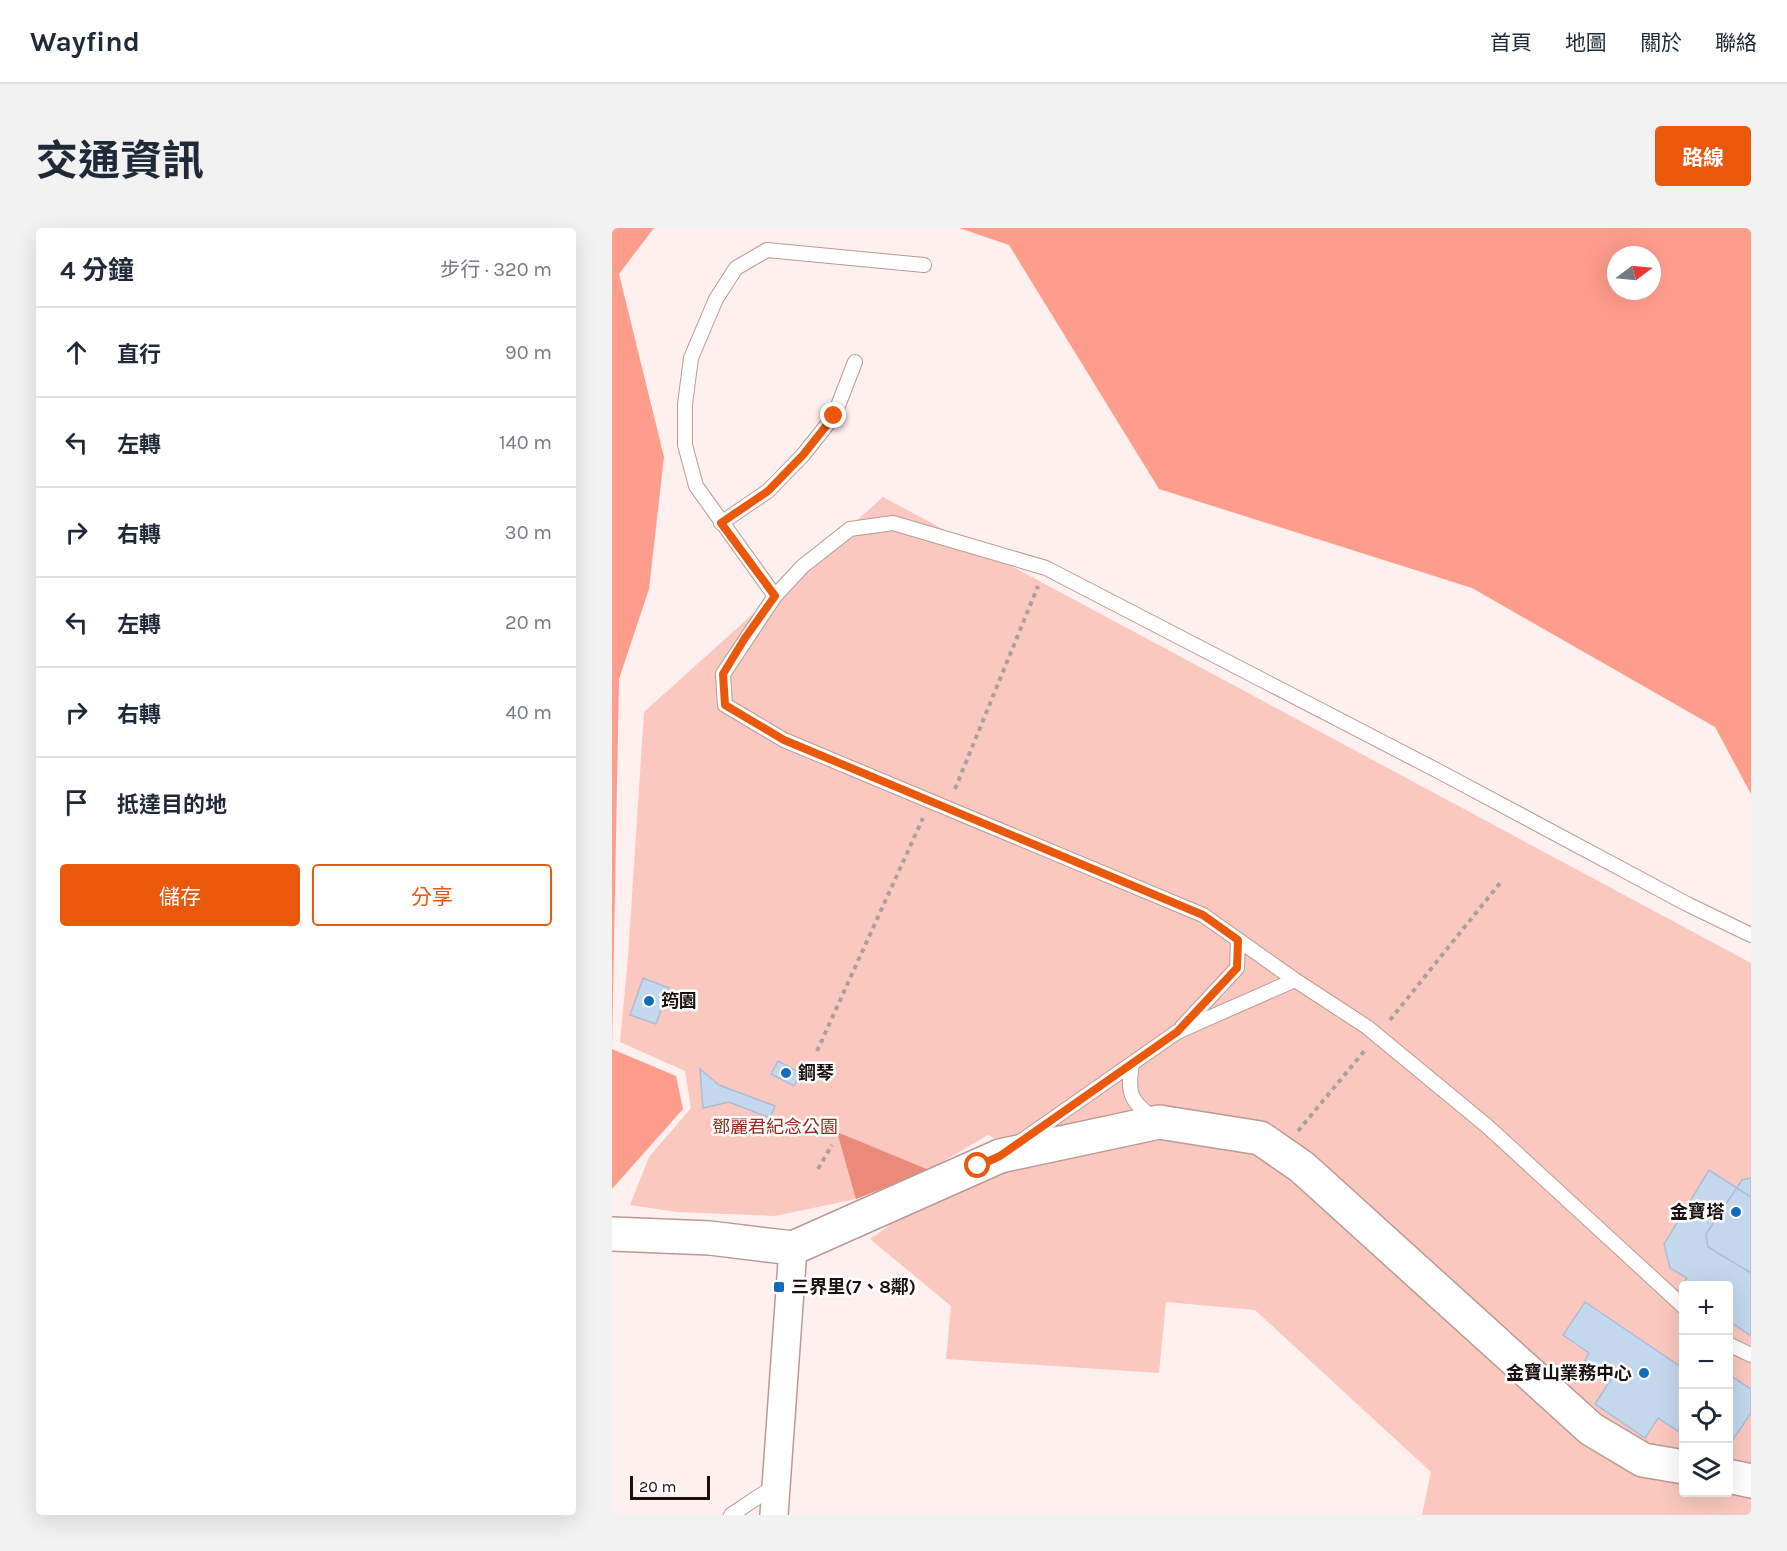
<!DOCTYPE html>
<html lang="zh-TW">
<head>
<meta charset="utf-8">
<style>
  body { margin:0; font-family:Karla,"Noto Sans TC",sans-serif; background:#f2f2f3; color:#1f2937 }
  .controls { position:absolute; right:18px; bottom:18px; display:grid; overflow:hidden; border-radius:6px; box-shadow:0 6px 24px #0002 }
  .controls button { width:54px; height:54px; display:grid; place-items:center; padding:0; border:0; border-bottom:2px solid #e0e1e3; background:#fff; color:#1f2937; font:30px sans-serif }
  .compass { position:absolute; left:995px; top:18px; width:54px; height:54px; border-radius:50%; background:#fff; box-shadow:0 6px 24px #0002; rotate:74deg }
  .scale { position:absolute; left:18px; bottom:15px; width:80px; box-sizing:border-box; padding-left:6px; border:3px solid #1a100e; border-top:0; font-size:16px; line-height:21px; white-space:nowrap; color:#1a100e; -webkit-text-stroke:4px #fff; paint-order:stroke }
  .stop { position:absolute; width:18px; height:18px; margin:-14px; border:4px solid #ea580c; border-radius:50%; background:#fff }
  .stop.end { background:#ea580c; border-color:#fff; box-shadow:0 2px 6px #0008 }
  .list { margin:0; padding:0; list-style:none }
  h2 { display:flex; justify-content:space-between; align-items:center; height:78px; margin:0; padding:0 24px; font-size:26px }
  h2 small { font-size:20px; font-weight:400; color:#747a83 }
  .list li { display:grid; grid-template-columns:39px 1fr auto; gap:18px; align-items:center; box-sizing:border-box; height:90px; padding:0 24px; border-top:2px solid #e0e1e3 }
  .list b { display:block; font-size:22px; white-space:nowrap }
  .list em { font-size:20px; font-style:normal; color:#747a83 }
  .actions { display:flex; gap:12px; padding:18px 24px }
  .actions a { flex:1; padding:14px 0; border:2px solid #ea580c; border-radius:6px; text-align:center; font-size:21px; color:#ea580c }
  .actions .main { background:#ea580c; color:#fff }
  .icon { flex:none; width:33px; height:33px; fill:none; stroke:currentColor; stroke-width:2; stroke-linecap:round; stroke-linejoin:round }
  .map { position:relative; flex:none; width:1139px; height:1287px; overflow:hidden; border-radius:6px }
  header { display:flex; align-items:center; gap:36px; box-sizing:border-box; height:84px; padding:0 30px; background:#fff; border-bottom:2px solid #e0e1e3 }
  header strong { font-size:28px }
  nav { display:flex; gap:33px; margin-inline-start:auto; font-size:21px }
  .intro { display:flex; align-items:center; justify-content:space-between; box-sizing:border-box; height:144px; padding:0 36px }
  h1 { margin:0; font-size:42px }
  .button { padding:15px 27px; border-radius:6px; background:#ea580c; color:#fff; font-size:21px; font-weight:700 }
  main { display:flex; gap:36px; padding:0 36px }
  aside { flex:1; background:#fff; border-radius:6px; box-shadow:0 6px 24px #0002 }
  .map>svg:first-child { display:block }
  .green { fill:#fac8bf; fill-rule:evenodd }
  .forest { fill:#ff9d8c; fill-rule:evenodd }
  .water { fill:#ea8b7a }
  .building { fill:#c3d7ed; stroke:#aabdd3; stroke-width:1.5 }
  .lines { fill:none; stroke-linecap:round; stroke-linejoin:round }
  .service-casing { stroke:#b99a94; stroke-width:16 }
  .minor-casing { stroke:#b99a94; stroke-width:30 }
  .tertiary-casing { stroke:#b99a94; stroke-width:36 }
  .path { stroke:#aca09e; stroke-width:4; stroke-dasharray:4.5 4.5; stroke-linecap:butt }
  .service { stroke:#fff; stroke-width:14 }
  .minor { stroke:#fff; stroke-width:27 }
  .tertiary { stroke:#fff; stroke-width:33 }
  .route { stroke:#ea580c; stroke-width:8 }
  .poi-dot { fill:#106db9; stroke:#fff; stroke-width:2 }
  .labels { text-anchor:middle; dominant-baseline:central; stroke-width:5; stroke-linejoin:round; paint-order:stroke }
  .poi-label { font-size:18px; font-weight:bold; fill:#1a100e; stroke:#fff; text-anchor:start }
  .park-label { font-size:18px; fill:#972719; stroke:#fff }
</style>
</head>
<body>
<header>
<strong>Wayfind</strong>
<nav><a>首頁</a><a>地圖</a><a>關於</a><a>聯絡</a></nav>
</header>
<div class="intro"><h1>交通資訊</h1><a class="button">路線</a></div>
<main>
<aside>
<h2>4 分鐘<small>步行 · 320 m</small></h2>
<ul class="list">
<li><svg class="icon" aria-label="ahead" viewBox="0 0 24 24"><path d="M12 20V5M6 11l6-6 6 6"/></svg><div><b>直行</b></div><em>90 m</em></li>
<li><svg class="icon" aria-label="left" viewBox="0 0 24 24"><path d="M17 20v-9H6M10 6l-5 5 5 5"/></svg><div><b>左轉</b></div><em>140 m</em></li>
<li><svg class="icon" aria-label="right" viewBox="0 0 24 24"><path d="M7 20v-9h11M14 6l5 5-5 5"/></svg><div><b>右轉</b></div><em>30 m</em></li>
<li><svg class="icon" aria-label="left" viewBox="0 0 24 24"><path d="M17 20v-9H6M10 6l-5 5 5 5"/></svg><div><b>左轉</b></div><em>20 m</em></li>
<li><svg class="icon" aria-label="right" viewBox="0 0 24 24"><path d="M7 20v-9h11M14 6l5 5-5 5"/></svg><div><b>右轉</b></div><em>40 m</em></li>
<li><svg class="icon" aria-label="arrive" viewBox="0 0 24 24"><path d="M6 21V4h12l-3 4 3 4H6"/></svg><div><b>抵達目的地</b></div></li>
</ul>
<div class="actions"><a class="main">儲存</a><a>分享</a></div>
</aside>
<div class="map">
<svg width="1139" height="1287" viewBox="0 0 1139 1287">
  <rect width="100%" height="100%" fill="#fef0ee"/>
  <path class="green" d="M271,269L1139,735V1287H810L819,1244L643,1082L554,1074L547,1145L334,1131L339,1078L258,1011L393,916L376,907L317,942L244,971L163,988L65,984L18,977L37,929L79,880L73,843L8,814L16,729L32,484ZM1072,1058H1116V1264H1072Z"/>
  <path class="forest" d="M0,0H42L7,46L52,229L37,361L7,451L0,821L64,848L71,881L0,961Z
    M347,0H1139V566L1103,499L860,360L547,261L397,17ZM1004,27H1040V63H1004Z"/>
  <path class="water" d="M225,904L317,942L244,971Z"/>
  <path class="building" d="M31,750L57,760L44,796L18,787Z
    M166,833L189,845L182,858L159,846Z
    M88,841L107,857L163,878L158,890L117,874L91,880Z
    M1097,942L1139,969V1108L1116,1092V1058H1072V1061L1068,1059L1075,1050L1058,1040L1052,1016Z
    M1139,950V1045L1096,1019L1094,1006L1130,952Z
    M973,1074L1072,1141V1207L1046,1190L1033,1210L983,1176L1000,1150L973,1132L977,1125L951,1107Z
    M1116,1146L1139,1161V1185L1116,1219Z"/>
  <g class="lines">
    <defs>
      <path id="service" d="M109,295L156,263L191,227L222,188L243,134
        M163,368L84,258L73,217V176L79,130L104,71L124,40L155,22L312,37
        M683,752L591,687L172,512L113,477L111,446L163,368L191,338L238,301L281,295L434,340L830,545L1075,676L1139,707
        M570,799L625,740L626,712
        M520,836C515,866 518,873 543,891
        M408,914L565,804L683,752L755,799L875,898L1072,1079
        M1116,1116L1139,1127
        M119,1287L164,1257"/>
      <path id="minor" d="M162,1287L181,1020"/>
      <path id="tertiary" d="M0,1006L98,1010L181,1020L388,928L547,894L648,910L690,939L979,1201L1031,1232L1072,1239
        M1116,1248L1139,1253"/>
    </defs>
    <use href="#service" class="service-casing"/>
    <use href="#minor" class="minor-casing"/>
    <use href="#tertiary" class="tertiary-casing"/>
    <path class="path" d="M343,561L426,358
      M778,792L888,655
      M205,823L311,590
      M686,903L754,821
      M206,941L220,917"/>
    <use href="#service" class="service"/>
    <use href="#minor" class="minor"/>
    <use href="#tertiary" class="tertiary"/>
  </g>
  <g class="lines">
    <path class="route" d="M222,188L191,227L156,263L109,295L163,368L133,410L111,446L113,477L172,512L591,687L626,712L625,740L565,804L388,928L366,938"/>
  </g>
  <g class="poi-dot">
    <circle cx="37" cy="773" r="6"/>
    <circle cx="174" cy="845" r="6"/>
    <circle cx="1124" cy="984" r="6"/>
    <rect x="161" y="1053" width="12" height="12" rx="3"/>
    <circle cx="1032" cy="1145" r="6"/>
  </g>
  <g class="labels">
    <g class="poi-label">
      <text x="49" y="773">筠園</text>
      <text x="186" y="845">鋼琴</text>
      <text x="1112" y="984" text-anchor="end">金寶塔</text>
      <text x="179" y="1059">三界里(7、8鄰)</text>
      <text x="1020" y="1145" text-anchor="end">金寶山業務中心</text>
    </g>
    <g class="park-label">
      <text x="163" y="899">鄧麗君紀念公園</text>
    </g>
  </g>
</svg>
<div class="controls">
<button>+</button>
<button>−</button>
<button><svg class="icon" aria-label="locate" viewBox="0 0 24 24"><circle cx="12" cy="12" r="6"/><path d="M12 2v4M12 18v4M2 12h4M18 12h4"/></svg></button>
<button><svg class="icon" aria-label="layers" viewBox="0 0 24 24"><path d="M12 4l9 5-9 5-9-5zM3 14l9 5 9-5"/></svg></button>
</div>
<svg class="compass" viewBox="-18 -18 36 36"><path d="M0-13l5 13h-10z" fill="#e53935"/><path d="M0 13l5-13h-10z" fill="#747a83"/></svg>
<div class="scale">20 m</div>
<div class="stop" style="left:366px;top:938px"></div>
<div class="stop end" style="left:222px;top:188px"></div>
</div>
</main>
</body>
</html>
